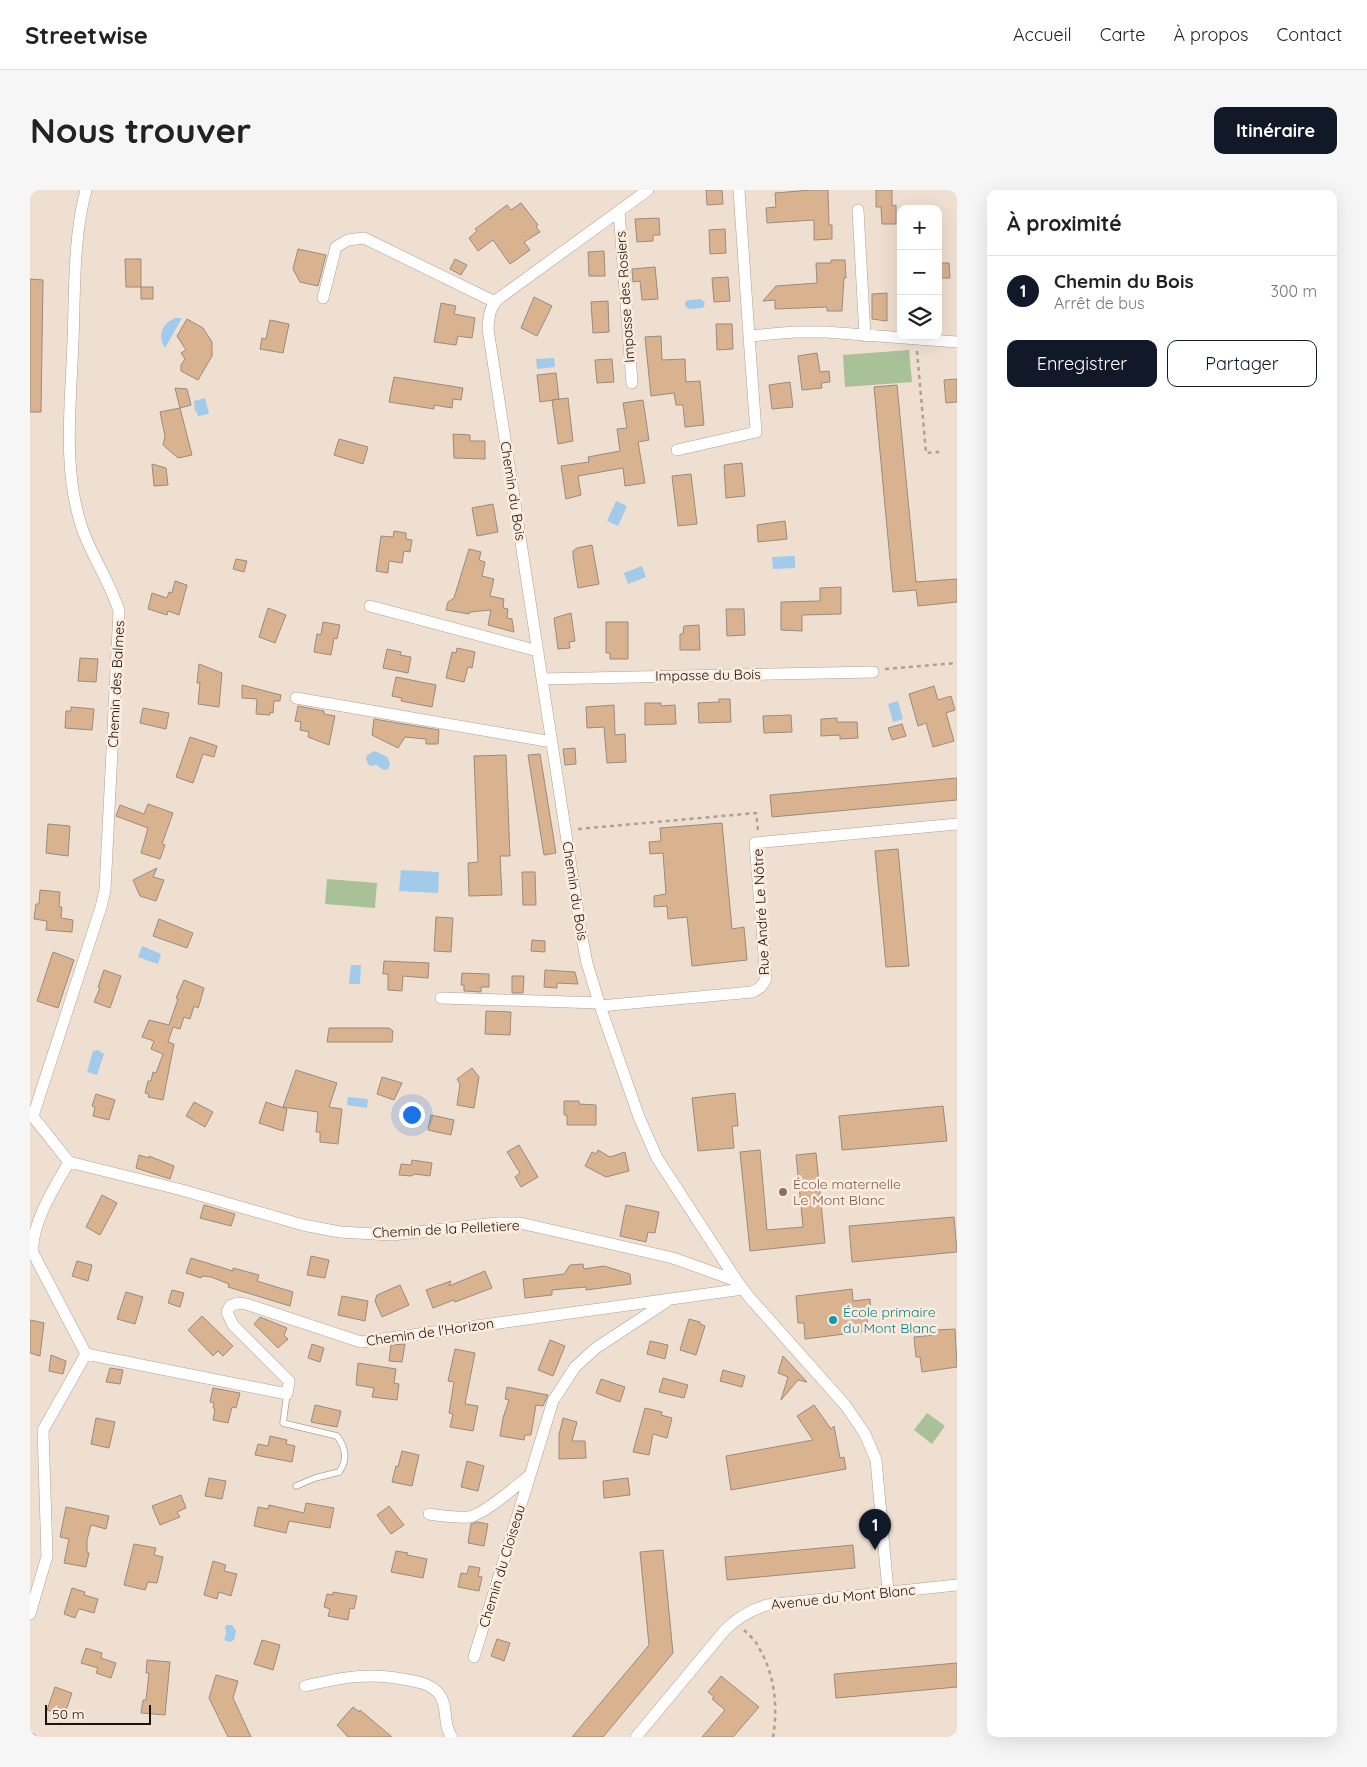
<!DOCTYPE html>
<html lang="fr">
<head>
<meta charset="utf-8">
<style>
  body { margin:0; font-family:Quicksand,sans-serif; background:#f6f6f6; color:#222 }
  .controls { position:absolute; right:15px; top:15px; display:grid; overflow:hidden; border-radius:10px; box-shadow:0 5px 20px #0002 }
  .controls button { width:45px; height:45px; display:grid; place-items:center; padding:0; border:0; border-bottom:1px solid #e0e0e0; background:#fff; color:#222; font:25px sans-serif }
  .scale { position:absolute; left:15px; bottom:12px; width:106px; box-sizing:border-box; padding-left:5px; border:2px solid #19130f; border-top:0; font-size:14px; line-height:18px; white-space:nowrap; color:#19130f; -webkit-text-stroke:4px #fdecde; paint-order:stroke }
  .you { position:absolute; left:381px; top:924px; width:18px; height:18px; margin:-12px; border:4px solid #fff; border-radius:50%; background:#1a73e8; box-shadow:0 0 0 8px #1a73e833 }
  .badge { display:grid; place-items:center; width:32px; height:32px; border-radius:50%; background:#111827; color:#fff; font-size:16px; font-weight:700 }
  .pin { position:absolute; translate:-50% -41px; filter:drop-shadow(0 1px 2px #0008) }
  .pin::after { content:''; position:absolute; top:26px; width:18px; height:15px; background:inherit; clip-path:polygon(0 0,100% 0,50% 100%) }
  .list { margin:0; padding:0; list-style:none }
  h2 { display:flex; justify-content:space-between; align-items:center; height:65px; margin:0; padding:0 20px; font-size:21px }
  h2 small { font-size:16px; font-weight:400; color:#767676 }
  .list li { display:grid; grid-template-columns:32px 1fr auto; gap:15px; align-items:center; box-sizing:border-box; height:70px; padding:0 20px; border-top:1px solid #e0e0e0 }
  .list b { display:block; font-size:19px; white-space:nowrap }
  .list p { margin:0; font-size:16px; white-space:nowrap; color:#767676 }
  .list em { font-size:16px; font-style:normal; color:#767676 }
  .actions { display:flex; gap:10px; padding:15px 20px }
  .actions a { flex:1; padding:11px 0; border:1px solid #111827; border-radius:10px; text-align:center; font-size:18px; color:#111827 }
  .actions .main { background:#111827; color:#fff }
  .icon { flex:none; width:28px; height:28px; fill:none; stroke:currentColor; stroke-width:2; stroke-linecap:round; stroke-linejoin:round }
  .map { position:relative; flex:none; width:927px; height:1547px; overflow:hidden; border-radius:10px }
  header { display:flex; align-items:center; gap:30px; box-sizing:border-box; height:70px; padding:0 25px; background:#fff; border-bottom:1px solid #e0e0e0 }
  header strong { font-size:24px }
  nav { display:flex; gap:28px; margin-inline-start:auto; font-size:18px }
  .intro { display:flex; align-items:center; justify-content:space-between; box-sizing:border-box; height:120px; padding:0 30px }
  h1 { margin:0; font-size:35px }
  .button { padding:12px 22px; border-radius:10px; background:#111827; color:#fff; font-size:18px; font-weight:700 }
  main { display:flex; gap:30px; padding:0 30px }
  aside { flex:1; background:#fff; border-radius:10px; box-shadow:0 5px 20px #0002 }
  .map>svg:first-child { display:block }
  .green { fill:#a8c197 }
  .water { fill:#a1caeb }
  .building { fill:#d9b290; stroke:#9b8b7e }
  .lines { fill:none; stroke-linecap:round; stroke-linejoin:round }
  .lane-casing { stroke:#b0a093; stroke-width:7 }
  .street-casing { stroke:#b0a093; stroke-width:12 }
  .path { stroke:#ada095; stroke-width:2.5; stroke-dasharray:4 4; stroke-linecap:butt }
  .lane { stroke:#fff; stroke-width:5.5 }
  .street { stroke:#fff; stroke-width:11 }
  .education-dot { fill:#8d6e63; stroke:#fdecde; stroke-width:2 }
  .culture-dot { fill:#0f9aa8; stroke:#fdecde; stroke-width:2 }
  .labels { text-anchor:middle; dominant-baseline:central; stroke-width:5; stroke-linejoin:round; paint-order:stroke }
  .street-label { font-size:14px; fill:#19130f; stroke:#fdecde }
  .education-label { font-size:14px; fill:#785e54; stroke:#fdecde; text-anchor:start }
  .culture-label { font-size:14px; fill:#0d838f; stroke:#fdecde; text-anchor:start }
</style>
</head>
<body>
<header>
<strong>Streetwise</strong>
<nav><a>Accueil</a><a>Carte</a><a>À propos</a><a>Contact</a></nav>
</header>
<div class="intro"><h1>Nous trouver</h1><a class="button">Itinéraire</a></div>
<main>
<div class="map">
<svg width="927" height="1547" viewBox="0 0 927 1547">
  <rect width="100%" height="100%" fill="#efdfd1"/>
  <path class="green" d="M879,160L882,192L815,197L813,165Z
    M297,689L347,693L345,718L295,714Z
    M897,1223L915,1236L902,1254L884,1240Z"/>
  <path class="water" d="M671,109L675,113L673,118L659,119L655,116V112L658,110Z
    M145,128H152L135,158C127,146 132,133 145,128Z
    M524,168L525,177L507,179L506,169Z
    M175,208L179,224L168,226L167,222L165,221L164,211Z
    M586,311L597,316L588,336L577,331Z
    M765,366V378L743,379L742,367Z
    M612,376L616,387L598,394L594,383Z
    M868,511L873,529L863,532L858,514Z
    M345,561L357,567L360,574L358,579L354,580L346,575L341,576L338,574L336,569L337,565Z
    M371,680L409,682L408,703L369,701Z
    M112,756L131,764L128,774L108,767Z
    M321,775H331L330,794H319Z
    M68,860L74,864L67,885L57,882L63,861Z
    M318,907L338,909L337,918L317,915Z
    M197,1435H202L206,1441L204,1450L200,1452L194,1450L196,1444L195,1437Z"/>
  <path class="building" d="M676,0H692L693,14L677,15Z
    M781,0H798L799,35H802V49L784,50V30L737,33L736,18L746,17L745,3Z
    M846,0H862V16L866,15V34H852L851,17H846Z
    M491,13L508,35L506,37L510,42L494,52L500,60L480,74L463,50L448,61L439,48L447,41L445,39L477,15L481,20Z
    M629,28L630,45H623V51L607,52L605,29Z
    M695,39L696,63L680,64L679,40Z
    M268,59L296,65L288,96L270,92L263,79Z
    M574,61L575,86H559L558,62Z
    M95,69H111V97H96Z
    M425,69L437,75L431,85L420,79Z
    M801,70H815L816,88H814L812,121H797V117L745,119V110L733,111L746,96L787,93L786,73H801Z
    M908,73H919L920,88H908Z
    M625,77L628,109L612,110L610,91L603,92L602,79Z
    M698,87L700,111L684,112L682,88Z
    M0,89L13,90L11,222H0Z
    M111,97H123V109H111Z
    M857,103V131L842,129V104Z
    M504,107L522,116L507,146L491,138Z
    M578,111L579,142L563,143L561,112Z
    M411,113L426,116L424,124L445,128L442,148L428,146L426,155L404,152Z
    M157,129L173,138L182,152V166L168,190L151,181V175L155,169L151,163L156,160L147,146Z
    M240,130L259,134L253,163L230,159L232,148L236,149Z
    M686,134H702L703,159L687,160Z
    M631,146L632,170L655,169L656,192L670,191L674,235L655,237L653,215H646L644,203L621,206L615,147Z
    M787,163L790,182L799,181L800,192L791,193L792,198L772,200L768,166Z
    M582,169L584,192L567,193L565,170Z
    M526,183L529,209L510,212L507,185Z
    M364,187L433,198L431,210L423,209L422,218L404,215V219L359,212Z
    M927,189V212L916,213L914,190Z
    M760,192L763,217L742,219L739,195Z
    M867,195L886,392L927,389V412L888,416L886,400L863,402L844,197Z
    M145,198L157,199L161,215L150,218Z
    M538,208L543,251L528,254L522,210Z
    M613,210L619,250L608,252L615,293L595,296L593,278L548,286L551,305L536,309L531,276L559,272L558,267L590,261L587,239L597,238L593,213Z
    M150,218L162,265L148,268L133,255L135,246L130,222Z
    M423,244L440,245V251H455V269L424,268Z
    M309,249L338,257L333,274L304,265Z
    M712,273L715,306L696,308L694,275Z
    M122,274L136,278L138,295L124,296Z
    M661,284L667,334L648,336L642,286Z
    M463,314L468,342L447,346L442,318Z
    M755,331L757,349L728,352L727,335Z
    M364,341L376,343V349L382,350L380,362L374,361L372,373L359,371L358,383L346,381L351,346L363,347Z
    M562,355L569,394L548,398L543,366V361L547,358Z
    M439,359L451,362L449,370L455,372L452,386L464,389L460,406L474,409L473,418L478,419L477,428L482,429L484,442L458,435L461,420L440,422L439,424L416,420L418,412L424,408Z
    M206,369L217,371L214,382L203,379Z
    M145,391L157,395L149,425L138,421L137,425L118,419L122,403L137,408L139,402L142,403Z
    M811,397V424L772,425V441L751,440V412L790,411V398Z
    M238,418L256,425L245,453L229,447Z
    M696,419H714L715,445L697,446Z
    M541,423L545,451L539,452L540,458L528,459L524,428Z
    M293,432L310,435L307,449L304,448L301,465L284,462L287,444L291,445Z
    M576,432H598V469H580V463H576Z
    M669,435L670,460H650V444H653L654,436Z
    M427,458L445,462L442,478L438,477L434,492L416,488L422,462L426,463Z
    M357,459L371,462L370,465L381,467L378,483L353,478Z
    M50,468L68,469L66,492L48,491Z
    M169,474L192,483L189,517L168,514L170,493H167Z
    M366,487L406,495L402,517L371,511L372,508L362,506Z
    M212,495L251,505L250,511H244L243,523L240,522V525L226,524L227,509L212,508Z
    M904,496L908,510L921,506L925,520L916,523L924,551L903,557L896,533L888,536L879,504Z
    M689,509H700L701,532L669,533L668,513L689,512Z
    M615,513H631V516L645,515L646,534L615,535Z
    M584,515L585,545L595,544L596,572L577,573L574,537L557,538L556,517Z
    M268,516L294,521V524L305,526L299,555L278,547L279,542L270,540L271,532L265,531Z
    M41,517L64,519L62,540L35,538L36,521H41Z
    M113,518L139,523L136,539L110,533Z
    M761,525L762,542L734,543L733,526Z
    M807,528V532H827L828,548L810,549V545L791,546V529Z
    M344,529L409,540L408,554H396V549L375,547L368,558L342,545Z
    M872,534L876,546L862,550L858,538Z
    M160,547L187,556L184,567L173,564L163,593L146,587Z
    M545,558L546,574L535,575L533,559Z
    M510,564L526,663L514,665L498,565Z
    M476,565L480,666H470L472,705L439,706L438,673L448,672L444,566Z
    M927,588V610L742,627L740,605Z
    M118,614L143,623L132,654L135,655L130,669L111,663L118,638L86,626L90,615L114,624Z
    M692,633L702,739L714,737L717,770L662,776L657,727L638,729L637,716L624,717V706L636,704L633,663L620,664L619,652L631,651L630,638Z
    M18,634L40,636L38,666L16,663Z
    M868,659L879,776L856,777L845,661Z
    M127,678L123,687L134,690L126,711L110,706L103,690Z
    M492,682H505L506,715H493Z
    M10,700L30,702L29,717H32L31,728L43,730L42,742L16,740L17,731L4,729L6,714H9Z
    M406,727L423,728L421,762L404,761Z
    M129,729L163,743L157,758L123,746Z
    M502,750L515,751V762L501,761Z
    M23,762L44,770L28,818L7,811Z
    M354,771L399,773L398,788L373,786L372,801L358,800V784H353Z
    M74,780L91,786L80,818L64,812L70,798L68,797Z
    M515,780L545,782L548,794L527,793V798L514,797Z
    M432,783L459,784V797H451V802L434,801V795H431Z
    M482,786H494L493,803H482Z
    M154,790L174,798L170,812L168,818L164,816L160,829L154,827L150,839L143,837L138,852L144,854L133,910L118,907L119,904L115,903L118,891H121L123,882L126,883L133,864L121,859L124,851L112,847L119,830L139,835L148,809L146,808Z
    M456,821L481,822L480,845L455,844Z
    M299,838H359L363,841L362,852H297Z
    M442,878L449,887L444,918L427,915L430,894L427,889Z
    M266,880L307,893L299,917L312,919L308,954L290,952V942H286L288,922L253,917Z
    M352,887L372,893L364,910L347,904Z
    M705,903L708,936H702L704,958L668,961L662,908Z
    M66,904L85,910L79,930L63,926L65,917L62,916Z
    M534,911H549V914L566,915V935H537V925H534Z
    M164,912L183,922L175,937L156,926Z
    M236,912L257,919L253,941L229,933Z
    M913,916L917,951L812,960L809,926Z
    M401,925L424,930L421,945L398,940Z
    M489,955L508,987L491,997L485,987L490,983L477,962Z
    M568,960L580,967L595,962L599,981L576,987L555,976L562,962L566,964Z
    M730,960L737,1040L773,1037L766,965L786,963L795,1053L720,1061L710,962Z
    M109,965L119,968V966L144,976L140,989L106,978Z
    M382,970L402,973L400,986L385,984L381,986L369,985L371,974L381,975Z
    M72,1005L87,1013L70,1045L56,1037Z
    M174,1015L205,1024L201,1036L170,1028Z
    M596,1015L629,1022L625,1043L618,1042L616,1052L590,1046Z
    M924,1027L927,1062L822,1072L819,1036Z
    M281,1066L299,1070L295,1088L277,1085Z
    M161,1068L203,1081V1078L229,1085L227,1091L263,1102L260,1116L198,1097L199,1094L181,1087L172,1086L171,1088L156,1083Z
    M47,1071L62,1075L58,1091L42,1086Z
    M553,1074L554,1079L574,1076L600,1084L601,1094L556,1100V1097L522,1100V1105L495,1108L493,1089L534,1084L540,1075Z
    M455,1081L462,1098L425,1112L424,1110L403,1118L396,1100L421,1091L419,1096Z
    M370,1095L379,1115L352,1127L345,1111L347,1105Z
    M822,1099L823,1111L840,1109L841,1128H837L838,1141L775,1149L774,1133H768L766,1106Z
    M142,1100L154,1103L150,1117L138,1113Z
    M96,1102L113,1107L105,1134L87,1129Z
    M312,1106L338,1111L335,1131L308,1125Z
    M172,1126L203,1156L193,1166L188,1161L183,1166L158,1140Z
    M230,1127L257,1138L254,1145L258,1149L248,1158L224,1134Z
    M659,1129L670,1132V1134L675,1136L666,1165L650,1160Z
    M0,1130L14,1133L10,1166L0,1163Z
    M925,1139L927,1177L892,1182L890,1167H886L884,1147L905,1145V1140Z
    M520,1150L535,1156L523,1186L508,1180Z
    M620,1151L638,1155L635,1169L617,1164Z
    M282,1154L294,1158L290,1172L278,1168Z
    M375,1154L372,1172L359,1171L361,1155Z
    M425,1159L445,1163L435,1214L448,1216L443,1241L420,1237L423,1224L419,1223L424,1192L418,1191Z
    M21,1165L36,1171L33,1184L19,1181Z
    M753,1166L777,1192L768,1190L751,1210L758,1187L748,1183Z
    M328,1173L366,1179L364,1193L369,1194L367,1210L342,1207L344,1198L326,1195Z
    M80,1178L93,1180L90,1194L76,1192Z
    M693,1180L715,1186L712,1197L690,1191Z
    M633,1188L658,1195L654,1208L629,1202Z
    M571,1189L595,1197L590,1212L566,1203Z
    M477,1197L518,1205L513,1216L506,1215L501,1245H495L494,1250L470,1246L473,1228L479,1210L475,1209Z
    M183,1198L210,1203L206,1218L202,1217L198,1233L183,1230L185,1219L183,1218L184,1213L180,1212Z
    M285,1215L311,1221L307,1237L281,1232Z
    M784,1215L801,1239L804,1236L810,1268L814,1267L816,1279L701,1300L696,1266L783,1250L767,1226Z
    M615,1218L632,1222L631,1225L642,1228L637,1248L623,1244L619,1265L603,1262Z
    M66,1228L85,1232L79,1258L61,1254Z
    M533,1228L547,1232L542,1251H555L556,1268L529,1269V1245Z
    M240,1246L257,1250L256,1254L265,1256L262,1272L225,1265L228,1254L238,1256Z
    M372,1261L389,1265L382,1296L362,1292L366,1276L368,1277Z
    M437,1271L454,1276L448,1301L431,1297Z
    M179,1288L196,1291L192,1309L175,1306Z
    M598,1288L600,1305L574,1308L573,1291Z
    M151,1305L156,1318L147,1322L150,1327L130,1335L122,1316Z
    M276,1313L304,1318L300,1338L259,1331L256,1343L224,1336L228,1317L238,1319L239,1315L274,1323Z
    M359,1316L374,1335L361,1344L347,1325Z
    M36,1317L79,1326L76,1339L61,1335L57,1350V1362L59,1363L56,1377L34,1373L39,1349L30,1347Z
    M447,1332L458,1334L454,1356L438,1353L441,1334Z
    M104,1354L126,1358L124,1365L133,1367L127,1393L118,1392L115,1400L94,1395Z
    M823,1355L825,1378L697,1390L695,1367Z
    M633,1360L643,1463L573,1547H542L619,1455L610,1362Z
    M366,1361L378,1363L377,1365L397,1369L393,1388L361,1382Z
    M183,1371L196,1375L194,1381L207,1384L201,1406L189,1402L187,1409L174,1405Z
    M439,1376L450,1378L448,1386L452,1387L449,1401L428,1397L431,1383L437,1384Z
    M42,1398L55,1402L54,1405L68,1409L64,1423L50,1419L48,1420L45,1428L34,1424Z
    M303,1402L327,1406L324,1419L320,1418L318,1430L298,1426L300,1419L294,1417L297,1404L303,1405Z
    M467,1449L480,1453L474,1471L461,1466Z
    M232,1450L250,1455L243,1480L224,1474Z
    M56,1458L72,1463L71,1468L86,1473L81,1488L66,1483L68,1478L51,1473Z
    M117,1470L140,1472L135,1525L111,1523L113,1510H116L119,1483H116Z
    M927,1473V1497L806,1508L804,1484Z
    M186,1485L208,1491L203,1508L221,1547H198L179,1508Z
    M691,1486L729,1517L703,1547H672L695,1520L682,1509L684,1507L678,1502Z
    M25,1497L42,1503L34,1526L17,1520Z
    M323,1517L329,1522L330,1520L362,1547H318L307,1535Z"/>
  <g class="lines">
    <defs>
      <path id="lane" d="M257,1204L253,1233L307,1246C316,1258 318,1270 309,1282L285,1288L266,1296
        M0,1546L3,1547"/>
      <path id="street" d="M618,0L468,109C459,118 459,127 458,139L552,748L557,773L570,816L609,927L627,968L707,1091L719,1107L816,1216L835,1244L846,1270L858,1401
        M709,0L719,146L764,142H796L927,152
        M828,20L835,146
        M589,21L602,193
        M293,108L306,57L318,50L334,48L465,112
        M647,260L726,242L719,146
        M340,416L508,461
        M512,489L843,482
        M266,508L522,552
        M411,808L569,813
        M570,816L722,802C730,799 732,796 736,789L725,653L927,634
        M0,923L39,972L152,1000L273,1035L310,1042L362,1045L467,1033H490L643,1068L707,1091
        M3,926L71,717L75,700L89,421C80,392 62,367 52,338C32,279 41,212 43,151C45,101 43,48 56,0
        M39,972C25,996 0,1036 3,1063L56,1164
        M56,1164L257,1204L259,1191L203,1135L197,1122L200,1116L208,1113L216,1114L331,1152L713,1099
        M399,1324C413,1326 425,1328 439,1327C455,1324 486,1296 500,1285
        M0,1424L17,1366L13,1240L56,1164
        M444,1467L523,1211L545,1177L566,1158L636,1112
        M275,1496C314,1487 338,1482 378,1490C389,1492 401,1494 409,1504C419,1516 412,1535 422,1547
        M606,1547L695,1440C708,1427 720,1420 737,1415L927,1395"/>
    </defs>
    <use href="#lane" class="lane-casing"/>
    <use href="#street" class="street-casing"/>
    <path class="path" d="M887,161L896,263L909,262
      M855,479L927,473
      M548,639L726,623L728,641
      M714,1440C719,1445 726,1451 729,1458C745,1485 748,1517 743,1547"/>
    <use href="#lane" class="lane"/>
    <use href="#street" class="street"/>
  </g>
  <circle class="education-dot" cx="753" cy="1002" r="5"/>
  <circle class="culture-dot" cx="803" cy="1130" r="5"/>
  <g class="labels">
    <g class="street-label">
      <text transform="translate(595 107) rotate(-94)">Impasse des Rosiers</text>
      <text transform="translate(483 301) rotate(81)">Chemin du Bois</text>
      <text transform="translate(678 485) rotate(-1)">Impasse du Bois</text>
      <text transform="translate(86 494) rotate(-87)">Chemin des Balmes</text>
      <text transform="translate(545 701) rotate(81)">Chemin du Bois</text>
      <text transform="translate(731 722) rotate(-93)">Rue André Le Nôtre</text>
      <text transform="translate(416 1039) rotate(-3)">Chemin de la Pelletiere</text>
      <text transform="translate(400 1142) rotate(-8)">Chemin de l'Horizon</text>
      <text transform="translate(472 1376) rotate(-73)">Chemin du Cloiseau</text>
      <text transform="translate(813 1407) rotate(-6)">Avenue du Mont Blanc</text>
    </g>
    <g class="education-label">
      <text x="763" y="994">École maternelle<tspan x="763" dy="16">Le Mont Blanc</tspan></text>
    </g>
    <g class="culture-label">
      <text x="813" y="1122">École primaire<tspan x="813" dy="16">du Mont Blanc</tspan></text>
    </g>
  </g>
</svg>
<div class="controls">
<button>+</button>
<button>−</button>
<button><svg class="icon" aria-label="layers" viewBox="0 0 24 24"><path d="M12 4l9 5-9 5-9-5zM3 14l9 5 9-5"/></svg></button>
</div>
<div class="scale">50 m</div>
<div class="you"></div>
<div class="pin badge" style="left:845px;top:1360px">1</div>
</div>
<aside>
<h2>À proximité<small></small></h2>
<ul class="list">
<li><span class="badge">1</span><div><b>Chemin du Bois</b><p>Arrêt de bus</p></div><em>300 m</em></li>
</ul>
<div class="actions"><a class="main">Enregistrer</a><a>Partager</a></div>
</aside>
</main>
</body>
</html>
